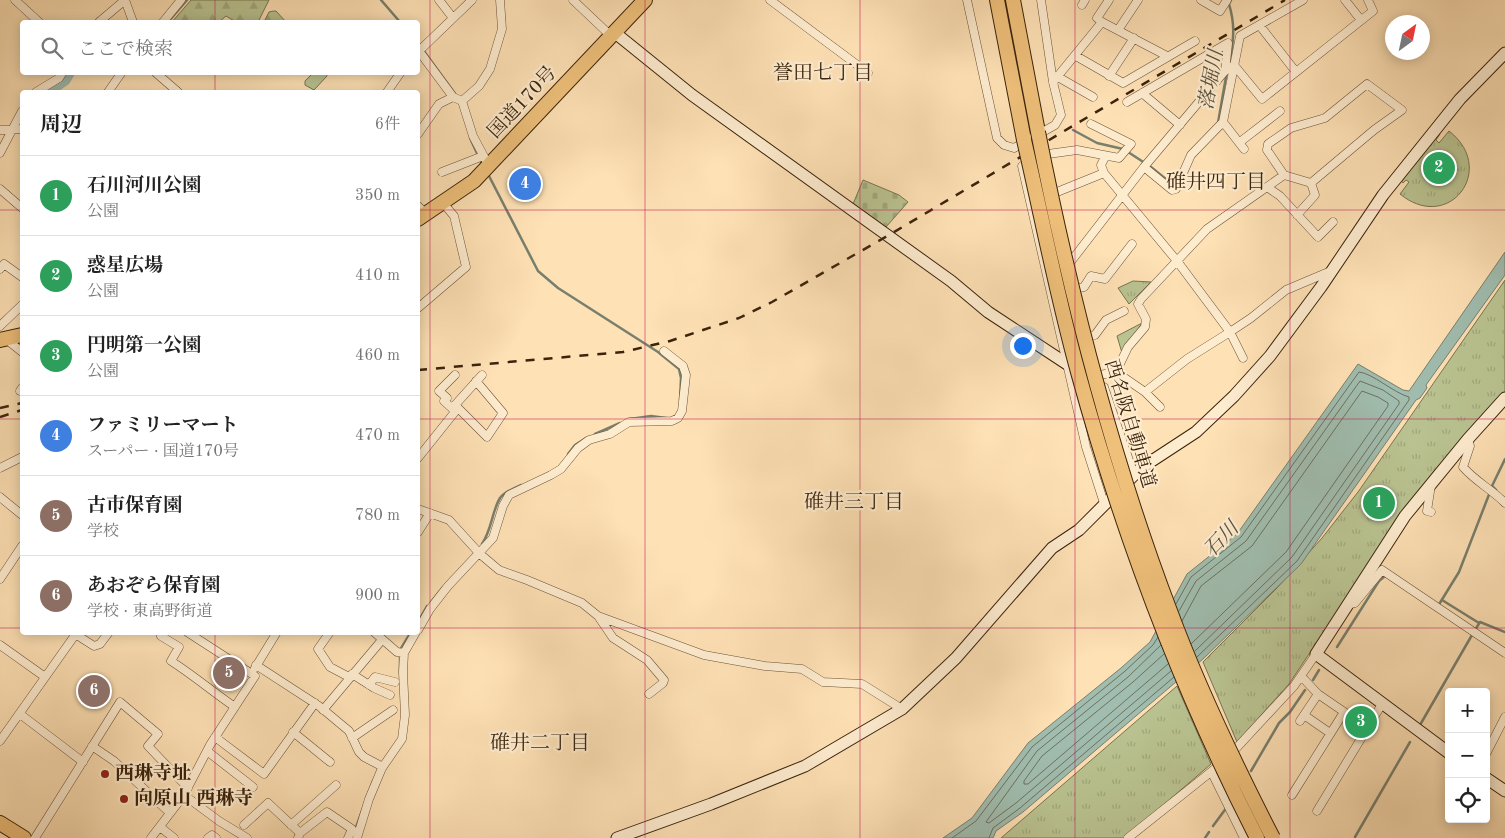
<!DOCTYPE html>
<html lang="ja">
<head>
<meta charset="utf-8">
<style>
  body { margin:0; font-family:"Old Standard TT","Noto Serif JP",serif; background:#f6f6f6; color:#222 }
  .controls { position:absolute; right:15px; bottom:15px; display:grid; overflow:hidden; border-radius:5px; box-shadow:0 2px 12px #0003 }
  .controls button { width:45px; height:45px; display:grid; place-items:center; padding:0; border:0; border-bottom:1px solid #e0e0e0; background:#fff; color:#222; font:25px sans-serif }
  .compass { position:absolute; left:1385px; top:15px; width:45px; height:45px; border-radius:50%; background:#fff; box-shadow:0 2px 12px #0003; rotate:33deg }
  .you { position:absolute; left:1022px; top:345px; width:18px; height:18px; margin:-12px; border:4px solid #fff; border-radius:50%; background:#1a73e8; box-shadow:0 0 0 8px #1a73e833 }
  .badge { display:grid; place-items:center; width:32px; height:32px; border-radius:50%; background:#111827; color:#fff; font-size:16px; font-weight:700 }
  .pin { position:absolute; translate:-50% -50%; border:2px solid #fff; box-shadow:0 1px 5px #0006 }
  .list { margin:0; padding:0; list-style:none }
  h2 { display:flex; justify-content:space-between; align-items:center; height:65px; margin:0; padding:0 20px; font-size:21px }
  h2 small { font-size:16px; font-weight:400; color:#767676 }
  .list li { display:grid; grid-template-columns:32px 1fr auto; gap:15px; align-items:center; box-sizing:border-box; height:80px; padding:0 20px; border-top:1px solid #e0e0e0 }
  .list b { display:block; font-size:19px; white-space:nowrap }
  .list p { margin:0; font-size:16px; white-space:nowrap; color:#767676 }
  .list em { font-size:16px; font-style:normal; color:#767676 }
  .icon { flex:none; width:28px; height:28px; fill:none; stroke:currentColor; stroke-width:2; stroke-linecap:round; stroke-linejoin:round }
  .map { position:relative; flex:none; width:1505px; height:838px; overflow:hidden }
  .search { position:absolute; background:#fff; box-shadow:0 2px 12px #0003; left:20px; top:20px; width:400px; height:55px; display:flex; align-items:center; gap:12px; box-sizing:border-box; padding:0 18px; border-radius:5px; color:#767676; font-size:19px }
  .panel { position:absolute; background:#fff; box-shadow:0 2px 12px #0003; left:20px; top:90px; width:400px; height:545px; border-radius:5px }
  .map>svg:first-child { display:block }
  .forest { fill:url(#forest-firs); stroke:#7a744f }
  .cemetery { fill:url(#cemetery-stones); stroke:#7a744f }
  .park { fill:url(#park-tufts); stroke:#7a744f }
  .garden { fill:#bac492; stroke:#7a744f }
  .water { fill:#a0bdaf; stroke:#787f6e }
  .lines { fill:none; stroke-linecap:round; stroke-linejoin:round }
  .shore { stroke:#6e705e; stroke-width:1 }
  .stream { stroke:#787f6e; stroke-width:2.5 }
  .river { stroke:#a0bdaf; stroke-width:14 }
  .street-casing { stroke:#6c5236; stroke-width:9 }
  .secondary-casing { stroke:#3b230c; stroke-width:13 }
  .highway-casing { stroke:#3b230c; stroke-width:16 }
  .street { stroke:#feeccf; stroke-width:8 }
  .secondary { stroke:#feeccf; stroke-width:11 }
  .highway { stroke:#efc07a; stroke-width:14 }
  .rail { stroke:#3b230c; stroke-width:2.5; stroke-dasharray:9 9; stroke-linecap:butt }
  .highway-bridge-casing { stroke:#3b230c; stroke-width:16; stroke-linecap:butt }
  .highway-bridge { stroke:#efc07a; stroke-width:14 }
  .grid { fill:none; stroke:#c2185b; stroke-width:1; stroke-opacity:0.55 }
  .poi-dot { fill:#8f2418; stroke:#feeccf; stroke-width:2 }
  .labels { text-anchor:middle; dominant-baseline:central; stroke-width:4.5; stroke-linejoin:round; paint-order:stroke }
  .street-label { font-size:19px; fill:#3b230c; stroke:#feeccf }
  .poi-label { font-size:19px; font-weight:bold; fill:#3b230c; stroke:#feeccf; text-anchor:start }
  .neighbourhood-label { font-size:20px; fill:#3b230c; stroke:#feeccf }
  .water-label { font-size:20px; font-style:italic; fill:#59513d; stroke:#feeccf }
</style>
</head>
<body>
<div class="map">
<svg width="1505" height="838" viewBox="0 0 1505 838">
  <defs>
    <pattern id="forest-firs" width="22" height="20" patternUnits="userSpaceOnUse" patternTransform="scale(1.25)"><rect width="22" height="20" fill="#bac492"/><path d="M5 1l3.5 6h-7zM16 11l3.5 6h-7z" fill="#a1a87d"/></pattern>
    <pattern id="cemetery-stones" width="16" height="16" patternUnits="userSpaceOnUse" patternTransform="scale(1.25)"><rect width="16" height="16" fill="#bac492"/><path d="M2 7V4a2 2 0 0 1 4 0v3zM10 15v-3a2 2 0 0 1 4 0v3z" fill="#a1a87d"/></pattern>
    <pattern id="park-tufts" width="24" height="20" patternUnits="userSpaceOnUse" patternTransform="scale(1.25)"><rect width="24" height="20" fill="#bac492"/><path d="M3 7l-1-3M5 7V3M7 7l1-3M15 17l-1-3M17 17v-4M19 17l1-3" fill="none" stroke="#a1a87d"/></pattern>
  </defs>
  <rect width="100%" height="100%" fill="#fee1b5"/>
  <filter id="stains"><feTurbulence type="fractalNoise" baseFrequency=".004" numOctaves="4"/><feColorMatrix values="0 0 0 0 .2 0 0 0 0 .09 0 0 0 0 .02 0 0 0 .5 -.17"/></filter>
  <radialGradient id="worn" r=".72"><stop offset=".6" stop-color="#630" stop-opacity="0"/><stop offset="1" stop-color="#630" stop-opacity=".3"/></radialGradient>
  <path class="forest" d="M191,0H269L258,22H236L226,16L219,22H172Z
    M274,11H276L286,22H264L269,12Z"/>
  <path class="cemetery" d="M863,180L899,195L908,202L886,227L853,204Z"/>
  <path class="park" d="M1449,131C1498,169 1449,234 1400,194L1409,182L1406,180L1403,183L1400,180L1437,132L1440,134L1436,140L1439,143Z
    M1505,280V392L1335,615L1289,684L1237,742L1203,662L1277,588L1322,538L1358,492Z
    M1133,281L1151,282L1129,304L1118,288Z
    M1142,323L1122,353L1117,336Z
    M1177,686L1211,764L1125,838H1001Z"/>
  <path class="garden" d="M313,73H326L327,76L314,90L305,85V81Z"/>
  <path class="water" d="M1505,252V275L1426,385L1427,388L1420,398L1416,400L1301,564L1203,659L1023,812L996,831L993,838H943L972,818L1028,743L1121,668L1150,642L1187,574L1237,534L1358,364L1403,390L1409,391Z"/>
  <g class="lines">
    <path class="shore" d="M1176,604L1191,577L1241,537L1359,372C1372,373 1394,393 1409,397V400L1297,561L1197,657
      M1179,611L1196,581L1246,541L1360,381L1383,390L1399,401V404L1292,557L1195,651
      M1182,621L1201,586L1252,546L1362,391L1378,397L1388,403V406L1286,552L1191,644
      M1161,645L1128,677L1037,751L986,822L989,823L1016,803L1171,671
      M1164,654L1133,682L1042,756L1024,781V784H1028L1168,664
      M952,838L976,821L1032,747L1124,672L1153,645L1158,637
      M989,838L993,828L1020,808L1174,677"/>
    <path class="stream" d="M381,0L400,22
      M168,22L187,0
      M418,43L456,95
      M1230,59C1234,38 1235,24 1229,4L1231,0
      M1218,123L1227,71
      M1073,130L1097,143L1123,149
      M470,138L481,162
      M1128,152L1151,167L1172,184H1175
      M488,174L538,271L558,288L658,352L679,369L681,378L680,400
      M630,419L651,416L666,418
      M595,434L620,423
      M568,454L575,445L586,438
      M1496,490L1492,486L1505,459
      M482,544C492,529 492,511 500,498C504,492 514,488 521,485
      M1442,600L1479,623
      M431,602L443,587
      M1438,606L1459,572L1490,492
      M418,622L427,606
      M1475,630L1480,622L1505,632
      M1337,647L1379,581L1385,576L1387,577
      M400,673V650L411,632
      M1313,680L1319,670
      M1420,725L1472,635
      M1251,771L1279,723L1290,712L1305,690
      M1213,826L1227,807
      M355,830L373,781
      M1355,837L1410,742
      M1205,838L1209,832"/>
    <path class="river" d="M45,92L64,79L68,72"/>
    <defs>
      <path id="street" d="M15,0L39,22
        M125,0L133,22
        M439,0L453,18
        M573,0L611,36
        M770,0L868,73
        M967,0L997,138L1004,145L1014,148L1055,125L1061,115L1053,82L1041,0
        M1201,0L1220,11L1227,0
        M1345,0L1361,20
        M1082,5L1085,0
        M99,22L125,0
        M163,22L181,0
        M1102,22L1167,56
        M1260,26L1296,72
        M1118,30L1138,0
        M419,51L453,97
        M418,52L472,0
        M1076,56L1123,83L1195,41
        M1234,65L1262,99L1373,11L1368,0
        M155,72L178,92
        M1109,76L1134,38
        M1058,77L1093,97
        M1053,82L1102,22L1097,18L1109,0
        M36,92L59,78L63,72
        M108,92L122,72
        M387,92L401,72
        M1142,93L1180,125
        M462,101L473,136L489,166
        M1127,102L1228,43L1225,71
        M1091,124L1131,144L1119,158L1077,150L1048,154L1022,166L1086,447L1104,503
        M0,130L22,129
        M418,134L439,104L453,97L462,101L479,86L490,69L502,29L500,0
        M1240,142L1280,111
        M1244,149L1223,122L1240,36L1303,0
        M0,153L22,111
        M1105,157L1101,165L1104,173L1177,261L1230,332L1251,318L1286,290L1331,271
        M1144,167L1172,190L1176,189L1191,155L1223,122
        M442,172L483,156
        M1267,187L1280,196L1318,237L1333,222
        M0,189L22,208
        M1057,192L1104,173
        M418,206L426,214
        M1297,215L1315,195L1311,183
        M1072,260L1144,167L1225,71L1234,65
        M0,269L4,264L22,277
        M1079,288L1084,287L1091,276L1105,279L1132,244
        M418,308L466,267L454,216L443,203
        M0,326L22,305
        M1091,336L1095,335L1106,320L1124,311
        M6,339L22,352
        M1075,367L1100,375L1116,372L1128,347L1145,327L1146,319L1138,304L1141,299L1207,229L1284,175L1267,150L1268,144L1291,128L1325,118L1367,84L1402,110L1374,130L1311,183L1284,175
        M1116,372L1145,392L1160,407
        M476,381L503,413L487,437L455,405L482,375
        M1104,387L1134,475
        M20,391L22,388
        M1145,392L1187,359L1230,332L1243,358
        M455,411L444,401L447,398L439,391L455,375
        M1468,439L1470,446L1463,467C1475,481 1491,489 1505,503
        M418,458L458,408
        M0,468L22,457
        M0,497L22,515
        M418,509L449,520L480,554L499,570L527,580L582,603L598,616L704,655L765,666L802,669L823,682L862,684L902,709
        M1431,512L1427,511L1431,485
        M418,532L430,513
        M0,579L22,546
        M1350,604L1355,603L1382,570L1505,653
        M598,616L613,638L647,660L664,680L663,683L649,694
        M418,630L430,609L448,586L493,538L503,506L509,495L551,475L561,469L578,448L589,440L610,434L629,422L672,421L678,418L682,411L686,375L683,366L664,351
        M72,632L94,646L100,644L109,632
        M163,632L161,636L179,647L171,661C193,675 213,692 235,707
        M330,632L318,649L330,667L349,677
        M374,632L397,652L404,653
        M0,645L45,677
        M256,665L319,706L349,731L359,752L364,757L383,767
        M255,668L277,632
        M352,674L374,688L390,695
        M1301,676L1318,694L1353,718
        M369,685L375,677L395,682
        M323,710L381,641
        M20,714L83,762
        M1304,715L1330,733
        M1300,721L1318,694
        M293,732L330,762
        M215,737L264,774L315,703
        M352,738L393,710
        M0,741L75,635
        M92,746L114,761L170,813
        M207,751L253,787
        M1486,754L1505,717
        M1230,755L1294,686L1316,654
        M1212,773L1244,838
        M184,795L219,821L247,838
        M1292,795L1344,712
        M1317,811L1382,704
        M244,825L268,803L300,833
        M291,825L336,785
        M160,827L174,838
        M35,838L120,702L158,734L148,746L188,788
        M151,838L184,795L210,745L255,676L187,632
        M208,838L212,835L216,838
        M298,838L300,833L327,812L352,829L348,838
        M357,838L369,799L382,768L402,739L405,715L403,672L404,653L416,632
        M1128,838L1222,763"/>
      <path id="secondary" d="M614,32L692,95L951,281L988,312L1067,364
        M1449,753L1316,654L1405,516L1468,439L1505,398
        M1486,778L1505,791
        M617,838L711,804L805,766L902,709L956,658L1052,548L1079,530L1141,468L1196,432L1234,396L1270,356L1321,287L1383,195L1460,99L1505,53"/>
      <path id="highway" d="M997,0L1024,140
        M1013,0L1038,132
        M418,219L474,181L645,0
        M0,340L22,335
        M0,823L24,838"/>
    </defs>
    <use href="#street" class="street-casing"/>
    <use href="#secondary" class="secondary-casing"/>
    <use href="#highway" class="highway-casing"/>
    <use href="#street" class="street"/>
    <use href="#secondary" class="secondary"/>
    <use href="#highway" class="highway"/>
    <path class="rail" d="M418,370L623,352L670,341L739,318L772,302L889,235L1285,0
      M0,408L22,403
      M0,417L22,410"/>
    <defs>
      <path id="highway-bridge" d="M1038,132C1070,294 1111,456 1170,611C1199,689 1235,764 1273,838
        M1024,140C1042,218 1057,296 1078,372C1122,533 1181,690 1257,838"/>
    </defs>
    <use href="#highway-bridge" class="highway-bridge-casing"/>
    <use href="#highway-bridge" class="highway-bridge"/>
  </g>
  <path class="grid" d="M215,0V22M430,0V838M645,0V838M860,0V838M1075,0V838M1290,0V838M215,72V92M0,210H22M418,210H1505M0,419H22M418,419H1505M0,628H22M418,628H1505M215,632V838"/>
  <g class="poi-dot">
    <circle cx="105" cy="774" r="5"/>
    <circle cx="124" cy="799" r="5"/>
  </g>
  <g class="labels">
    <g class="street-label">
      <text transform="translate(523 103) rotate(-47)">国道170号</text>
      <text transform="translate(1129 424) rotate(73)">西名阪自動車道</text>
    </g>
    <g class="poi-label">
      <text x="115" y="774">西琳寺址</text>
      <text x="134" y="799">向原山 西琳寺</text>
    </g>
    <g class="neighbourhood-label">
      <text x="823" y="74">誉田七丁目</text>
      <text x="1216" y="183">碓井四丁目</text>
      <text x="854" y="503">碓井三丁目</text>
      <text x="540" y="744">碓井二丁目</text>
    </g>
    <g class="water-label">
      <text transform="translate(1212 80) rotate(-80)">落堀川</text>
      <text transform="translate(1222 540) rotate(-46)">石川</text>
    </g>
  </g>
  <rect width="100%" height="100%" filter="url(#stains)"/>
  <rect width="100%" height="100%" fill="url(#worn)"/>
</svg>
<div class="controls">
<button>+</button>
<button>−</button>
<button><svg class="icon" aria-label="locate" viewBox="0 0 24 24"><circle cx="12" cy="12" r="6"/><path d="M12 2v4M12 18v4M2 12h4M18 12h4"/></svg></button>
</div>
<svg class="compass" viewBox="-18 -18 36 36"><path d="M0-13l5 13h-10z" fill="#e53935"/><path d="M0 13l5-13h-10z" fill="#767676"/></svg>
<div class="you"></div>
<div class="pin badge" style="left:1379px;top:503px;background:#2e9e5b">1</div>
<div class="pin badge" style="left:1439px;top:168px;background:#2e9e5b">2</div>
<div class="pin badge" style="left:1361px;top:722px;background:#2e9e5b">3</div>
<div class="pin badge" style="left:525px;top:184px;background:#3f7fe0">4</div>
<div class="pin badge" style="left:229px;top:673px;background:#8d6e63">5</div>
<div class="pin badge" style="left:94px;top:691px;background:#8d6e63">6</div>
<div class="search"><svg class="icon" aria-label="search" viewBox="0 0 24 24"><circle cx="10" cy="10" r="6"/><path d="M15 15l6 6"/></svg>ここで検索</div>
<section class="panel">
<h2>周辺<small>6件</small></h2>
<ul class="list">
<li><span class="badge" style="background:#2e9e5b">1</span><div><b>石川河川公園</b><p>公園</p></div><em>350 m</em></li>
<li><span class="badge" style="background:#2e9e5b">2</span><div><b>惑星広場</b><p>公園</p></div><em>410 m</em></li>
<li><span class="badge" style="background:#2e9e5b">3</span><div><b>円明第一公園</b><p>公園</p></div><em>460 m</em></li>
<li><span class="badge" style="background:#3f7fe0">4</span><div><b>ファミリーマート</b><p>スーパー · 国道170号</p></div><em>470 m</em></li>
<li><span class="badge" style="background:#8d6e63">5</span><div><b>古市保育園</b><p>学校</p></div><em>780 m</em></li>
<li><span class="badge" style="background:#8d6e63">6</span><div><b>あおぞら保育園</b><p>学校 · 東高野街道</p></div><em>900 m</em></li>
</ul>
</section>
</div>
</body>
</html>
